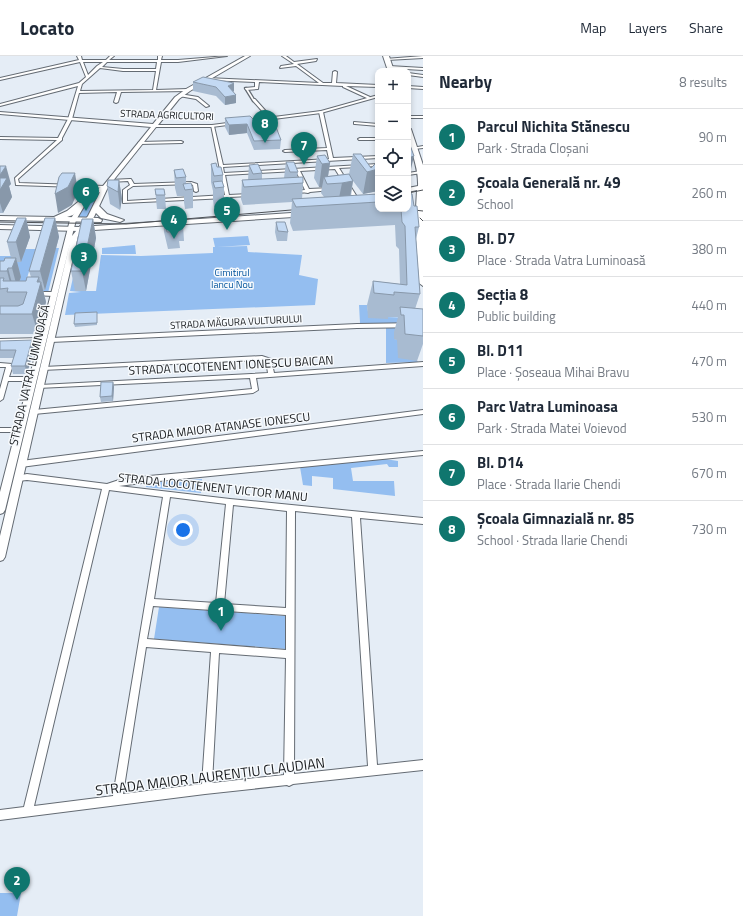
<!DOCTYPE html>
<html lang="en">
<head>
<meta charset="utf-8">
<style>
  body { margin:0; font-family:"Titillium Web",sans-serif; background:#f2f2f3; color:#1f2937 }
  .controls { position:absolute; right:12px; top:12px; display:grid; overflow:hidden; border-radius:8px; box-shadow:0 2px 6px #0003 }
  .controls button { width:36px; height:36px; display:grid; place-items:center; padding:0; border:0; border-bottom:1px solid #e0e1e3; background:#fff; color:#1f2937; font:20px sans-serif }
  .you { position:absolute; left:183px; top:474px; width:14px; height:14px; margin:-10px; border:3px solid #fff; border-radius:50%; background:#1a73e8; box-shadow:0 0 0 6px #1a73e833 }
  .badge { display:grid; place-items:center; width:26px; height:26px; border-radius:50%; background:#0f766e; color:#fff; font-size:13px; font-weight:700 }
  .pin { position:absolute; translate:-50% -33px; filter:drop-shadow(0 1px 2px #0008) }
  .pin::after { content:''; position:absolute; top:21px; width:14px; height:12px; background:inherit; clip-path:polygon(0 0,100% 0,50% 100%) }
  .list { margin:0; padding:0; list-style:none }
  h2 { display:flex; justify-content:space-between; align-items:center; height:52px; margin:0; padding:0 16px; font-size:17px }
  h2 small { font-size:13px; font-weight:400; color:#747a83 }
  .list li { display:grid; grid-template-columns:26px 1fr auto; gap:12px; align-items:center; box-sizing:border-box; height:56px; padding:0 16px; border-top:1px solid #e0e1e3 }
  .list b { display:block; font-size:15px; white-space:nowrap }
  .list p { margin:0; font-size:13px; white-space:nowrap; color:#747a83 }
  .list em { font-size:13px; font-style:normal; color:#747a83 }
  .icon { flex:none; width:22px; height:22px; fill:none; stroke:currentColor; stroke-width:2; stroke-linecap:round; stroke-linejoin:round }
  .map { position:relative; flex:none; width:423px; height:860px; overflow:hidden }
  header { display:flex; align-items:center; gap:24px; box-sizing:border-box; height:56px; padding:0 20px; background:#fff; border-bottom:1px solid #e0e1e3 }
  header strong { font-size:19px }
  nav { display:flex; gap:22px; margin-inline-start:auto; font-size:14px }
  main { display:flex }
  aside { flex:1; background:#fff }
  .map>svg:first-child { display:block }
  .green { fill:#94bef0 }
  .lines { fill:none; stroke-linecap:round; stroke-linejoin:round }
  .pedestrian-casing { stroke:#646b73; stroke-width:2.5 }
  .minor-casing { stroke:#646b73; stroke-width:2 }
  .tertiary-casing { stroke:#646b73; stroke-width:2 }
  .primary-casing { stroke:#646b73; stroke-width:2 }
  .pedestrian { fill:#fff; fill-rule:evenodd }
  .minor { fill:#fff; fill-rule:evenodd }
  .tertiary { fill:#fff; fill-rule:evenodd }
  .primary { fill:#fff; fill-rule:evenodd }
  .tram { stroke:#4e5257; stroke-width:1 }
  .wall { fill:#a8bbd1 }
  .shaded-wall { fill:#8898aa }
  .building { fill:#c3d9f3; stroke:#8898aa }
  .labels { text-anchor:middle; dominant-baseline:central; stroke-width:3; stroke-linejoin:round; paint-order:stroke }
  .far-street-label { font-size:10px; fill:#181b1e; stroke:#f7fafd }
  .far-park-label { font-size:10px; fill:#01539c; stroke:#f7fafd }
  .street-label { font-size:12px; fill:#181b1e; stroke:#f7fafd }
  .near-street-label { font-size:14px; fill:#181b1e; stroke:#f7fafd }
</style>
</head>
<body>
<header>
<strong>Locato</strong>
<nav><a>Map</a><a>Layers</a><a>Share</a></nav>
</header>
<main>
<div class="map">
<svg width="423" height="860" viewBox="0 0 423 860">
  <rect width="100%" height="100%" fill="#e5edf6"/>
  <path class="green" d="M95,137L101,138L90,161H75L88,143Z
    M248,180L250,189L215,191L213,182Z
    M135,189L136,198H102V192Z
    M80,190H95L94,192H85L76,235H96L101,199L141,200L213,197V191L247,190L248,196L302,199L299,219L318,223L315,249L65,259L69,237L81,236L70,235Z
    M44,192H59L48,237H31Z
    M15,193H36L23,235H0V200H13Z
    M359,249H367L369,262L387,261L412,262L413,267H360Z
    M386,271H415L394,276V283L404,284L418,306L386,307Z
    M385,403L398,405V411H389L387,408L351,412L353,425H394L395,440L333,433V422L312,420V430L303,429L300,411Z
    M202,423L201,437L146,431L147,427Z
    M159,551L286,560V593L154,583Z
    M0,837H21L17,860H0Z"/>
  <g class="lines">
    <defs>
      <path id="pedestrian" d="M245,32H247L255,45H253Z"/>
      <path id="minor" d="M77,0H81L82,4H106L110,0H114L109,4H158V0H162L161,4H178L227,0L178,6H161L156,34L188,33L189,35L121,36L118,46L116,47L114,46L117,36L79,37L72,63L62,82V84L18,123L19,127L105,130L107,131V132L16,129L15,122L57,84L0,83V81L58,82L68,63L78,30L0,50V48L79,27L86,21L80,6L0,24V22L79,4ZM83,6H103L97,10L88,19ZM107,6H157L156,13H123L102,11ZM100,12L123,15H156L153,34L80,35L82,28Z
        M282,0H286L294,6L317,3L316,5L297,8L323,27H332L333,16L335,15L337,16L336,27L378,29V31L346,30L370,41L369,43L343,31V30L259,26L258,33L246,34L245,32L255,31V26L207,24L205,23L207,22L319,27L296,10L280,12L281,10L294,8Z
        M423,0V2L387,4L385,3Z
        M389,10L423,12V14L388,12Z
        M408,17L423,19V21L408,19Z
        M408,30L423,31V33L408,32Z
        M180,38L198,41L209,50L206,51L196,43L179,40Z
        M253,43H255L272,62V64H270L253,45Z
        M321,55L323,56L333,102L378,100V102L223,111L224,117L378,108V110L339,112L359,144V145H355L335,113L300,115L309,133L331,132L333,133L331,134L310,136L308,137C303,135 296,139 291,136L293,135L305,134L296,115L225,119L229,139L249,138L251,139L249,140L230,141L233,156L231,157L229,156L226,142L123,147V134L130,129L128,125L110,126L108,125L110,124L130,123H131L134,128L191,126L197,128L198,135L196,136L194,135L193,129L191,128L133,130L127,134V145L225,139L211,69L214,70L223,109L329,103L327,94L285,96L283,95L285,94L327,92L319,56Z
        M408,60H423V62H408Z
        M354,66L378,68V70L355,68H354Z
        M360,82H378V84H359L358,83Z
        M181,85L183,86L182,87L140,88L138,87L140,86Z
        M423,90V92L414,93L412,92Z
        M421,115H422V117L408,119V117Z
        M34,236H54L57,238L54,240L32,239V237Z
        M423,267V271L357,272L51,286L48,284L51,282L357,268Z
        M42,282L45,284L44,285L0,287V283Z
        M262,300L271,303L274,317L423,306V310L256,322L258,334L253,337L34,358L31,356L34,354L252,333L250,322L38,332L37,331L38,330L40,329L268,317L266,305L262,304L42,314L41,313L44,311Z
        M0,307L12,308L13,309L9,321H33L36,323L33,325H8L3,343L0,345V333L6,311H0Z
        M423,354V358L21,411L18,408L21,405Z
        M0,372H20L23,374L20,376H0Z
        M423,395V399L149,426L119,430L230,443L423,462V468L360,462L377,709L423,704V714L293,728L289,730L287,729L205,738L0,764V754L24,751L102,433L27,424L18,425L15,422L16,420L27,418L107,428L119,424L149,420ZM109,434L163,441L113,740L34,750ZM170,441L226,448L216,547L154,543ZM233,449L287,455L286,552L224,548ZM295,455L352,461L368,710L294,718ZM153,550L286,559V594L147,583ZM146,591L211,596L202,728L123,738ZM219,597L286,602L284,719L212,727Z"/>
      <path id="tertiary" d="M245,0H250L190,35L179,43L158,69H212L321,55L378,39V41L321,57L212,71H156L108,131L94,161L78,180L5,501L3,504L0,505V480L71,183L5,454L3,457L0,458V436L70,164L85,140L103,130L151,71L0,58V56L153,68L175,41L186,33ZM100,136L88,160L72,180L76,164L89,142Z"/>
      <path id="primary" d="M383,0H389L394,15H388Z
        M408,71L411,73L423,109V230L419,227L415,170L417,134L408,136V132L418,130C419,108 408,93 408,71Z
        M78,146L85,148L73,159L67,161L98,162L102,164L101,166L0,164V160L54,161L67,155Z
        M93,150H99L107,158L124,164L120,166L101,162L93,154Z
        M306,156L310,158L309,160L79,175L0,173V169L79,171Z"/>
    </defs>
    <use href="#pedestrian" class="pedestrian-casing"/>
    <use href="#minor" class="minor-casing"/>
    <use href="#tertiary" class="tertiary-casing"/>
    <use href="#primary" class="primary-casing"/>
    <use href="#pedestrian" class="pedestrian"/>
    <use href="#minor" class="minor"/>
    <use href="#tertiary" class="tertiary"/>
    <use href="#primary" class="primary"/>
    <path class="tram" d="M408,137L423,134
      M405,153L423,155
      M420,162L423,165
      M0,166L126,168L303,153"/>
  </g>
  <path class="wall" d="M193,26L234,35L233,36L236,39V47L225,49L216,40L193,35Z
    M225,62L261,71L281,84L280,93L254,94L247,77L229,79L225,71Z
    M353,98L371,112L378,105V135L363,138L353,125L351,140L378,138V153H408L419,171L416,183L420,238L415,253H423V288L417,305L398,302L397,284L394,283V276L398,261H388V263L368,262L367,249L373,225L400,228L399,193L396,190L395,169L293,175L290,167L292,146L243,149L241,143L242,124H248L249,109L262,117V124L284,122L286,106L298,116L297,121L303,127L302,143L324,141L321,137L322,131H319L314,122L317,100L330,107L328,120L349,118Z
    M211,108L217,111L223,119V129L224,131V150L214,151L213,144V135L211,126Z
    M0,110L11,128L9,130L12,141L3,157H0Z
    M174,114L186,121V128L193,133V152L185,153L184,146V140H177L175,132Z
    M119,124L122,143L120,154L110,148L107,130Z
    M155,133L165,139L166,153H157Z
    M163,159L183,168L184,185H179L180,192L168,193L164,176Z
    M26,162L30,181L21,206H17L21,221L20,225H26L31,221L29,215L55,162L59,181L45,234H43L46,246L38,278H0V205H4L11,202L7,186Z
    M93,163L96,182L86,235H75L71,215Z
    M276,166L288,176L287,185H277L275,176Z
    M97,256V269L75,271L74,268Z
    M0,285L34,292L27,318H13L11,310L14,302H0Z
    M113,326L114,331L113,345L101,346L100,341Z"/>
  <path class="shaded-wall" d="M234,27V35L228,39V30Z
    M236,39V47L225,49V41Z
    M247,68V77L229,79V69Z
    M414,100L411,113L408,114V102Z
    M330,107L327,127L324,121L322,131H319L322,108Z
    M6,110L11,128L9,130L12,141L3,157L0,147V119Z
    M378,113V135L363,138L367,116Z
    M75,117L78,135L72,149L58,157L55,138Z
    M119,124L122,143L120,154L118,136Z
    M353,125L350,141L339,142L342,127Z
    M26,162L30,181L21,206L16,186Z
    M55,162L59,181L45,234L40,215Z
    M93,163L96,182L86,235L82,215Z
    M16,202L21,221L17,231L12,212Z
    M8,212L13,231L12,234L7,215Z
    M39,221L40,228L41,226L46,246L38,278L32,258Z
    M32,284L34,292L27,318L25,310Z
    M113,326L114,331L113,345L112,340Z"/>
  <path class="building" d="M203,21L234,27L228,30L236,39L225,41L216,31L193,26Z
    M250,60L261,71H276L281,84L254,85L247,68L229,69L225,62Z
    M408,89H410L414,100L408,102Z
    M353,98H361L371,112L378,105V113L367,116Z
    M325,99L330,107L322,108L317,100Z
    M286,106H294L298,116H290Z
    M216,107L217,111H221L223,119L214,120L211,108Z
    M258,108L262,117L253,118L249,109Z
    M0,110H6L0,119Z
    M183,113L186,121L176,122L174,114Z
    M62,117H75L68,131L55,138L59,121Z
    M349,118L353,125L342,127L327,128L324,121Z
    M303,121V127L244,131L242,124Z
    M0,122H7L0,134Z
    M108,124H119L118,136L107,130Z
    M222,125L224,131L215,132L213,126Z
    M191,127L193,133L185,134L183,128Z
    M155,133H164L165,139H156Z
    M408,136L412,138L414,150H417L419,171H415L420,238L394,236V239L374,237L373,225L407,229L405,170L402,166L401,153H408Z
    M378,138V146L296,151L292,143Z
    M180,158L183,168H177L179,175L167,176L163,159Z
    M17,162H26L16,186H7Z
    M45,162H55L40,215H29Z
    M82,163H93L82,215H71Z
    M276,166H285L288,176L278,175Z
    M5,202H16L12,212H8L7,215H0V205H4Z
    M27,221H39L37,226H41L32,258H0V250H18L23,248L27,236H7L8,232L0,233V222H4L3,225H26Z
    M400,251L423,253V280L405,278L404,259H401Z
    M97,256V267L74,268L75,257Z
    M32,284L25,310H11L16,294H0V285Z
    M101,326H113L112,340L100,341Z"/>
  <g class="labels">
    <g class="far-street-label">
      <text transform="translate(167 59) rotate(2)">STRADA AGRICULTORI</text>
      <text transform="translate(236 266) rotate(-3)">STRADA MĂGURA VULTURULUI</text>
    </g>
    <g class="far-park-label">
      <text x="232" y="216">Cimitirul<tspan x="232" dy="12">Iancu Nou</tspan></text>
    </g>
    <g class="street-label">
      <text transform="translate(231 309) rotate(-3)">STRADA LOCOTENENT IONESCU BAICAN</text>
      <text transform="translate(29 319) rotate(-77)">STRADA VATRA LUMINOASĂ</text>
      <text transform="translate(221 371) rotate(-7)">STRADA MAIOR ATANASE IONESCU</text>
      <text transform="translate(213 431) rotate(6)">STRADA LOCOTENENT VICTOR MANU</text>
    </g>
    <g class="near-street-label">
      <text transform="translate(210 720) rotate(-7)">STRADA MAIOR LAURENȚIU CLAUDIAN</text>
    </g>
  </g>
</svg>
<div class="controls">
<button>+</button>
<button>−</button>
<button><svg class="icon" aria-label="locate" viewBox="0 0 24 24"><circle cx="12" cy="12" r="6"/><path d="M12 2v4M12 18v4M2 12h4M18 12h4"/></svg></button>
<button><svg class="icon" aria-label="layers" viewBox="0 0 24 24"><path d="M12 4l9 5-9 5-9-5zM3 14l9 5 9-5"/></svg></button>
</div>
<div class="you"></div>
<div class="pin badge" style="left:221px;top:575px">1</div>
<div class="pin badge" style="left:17px;top:844px">2</div>
<div class="pin badge" style="left:84px;top:220px">3</div>
<div class="pin badge" style="left:174px;top:183px">4</div>
<div class="pin badge" style="left:227px;top:174px">5</div>
<div class="pin badge" style="left:86px;top:155px">6</div>
<div class="pin badge" style="left:304px;top:109px">7</div>
<div class="pin badge" style="left:265px;top:87px">8</div>
</div>
<aside>
<h2>Nearby<small>8 results</small></h2>
<ul class="list">
<li><span class="badge">1</span><div><b>Parcul Nichita Stănescu</b><p>Park · Strada Cloșani</p></div><em>90 m</em></li>
<li><span class="badge">2</span><div><b>Școala Generală nr. 49</b><p>School</p></div><em>260 m</em></li>
<li><span class="badge">3</span><div><b>Bl. D7</b><p>Place · Strada Vatra Luminoasă</p></div><em>380 m</em></li>
<li><span class="badge">4</span><div><b>Secția 8</b><p>Public building</p></div><em>440 m</em></li>
<li><span class="badge">5</span><div><b>Bl. D11</b><p>Place · Șoseaua Mihai Bravu</p></div><em>470 m</em></li>
<li><span class="badge">6</span><div><b>Parc Vatra Luminoasa</b><p>Park · Strada Matei Voievod</p></div><em>530 m</em></li>
<li><span class="badge">7</span><div><b>Bl. D14</b><p>Place · Strada Ilarie Chendi</p></div><em>670 m</em></li>
<li><span class="badge">8</span><div><b>Școala Gimnazială nr. 85</b><p>School · Strada Ilarie Chendi</p></div><em>730 m</em></li>
</ul>
</aside>
</main>
</body>
</html>
